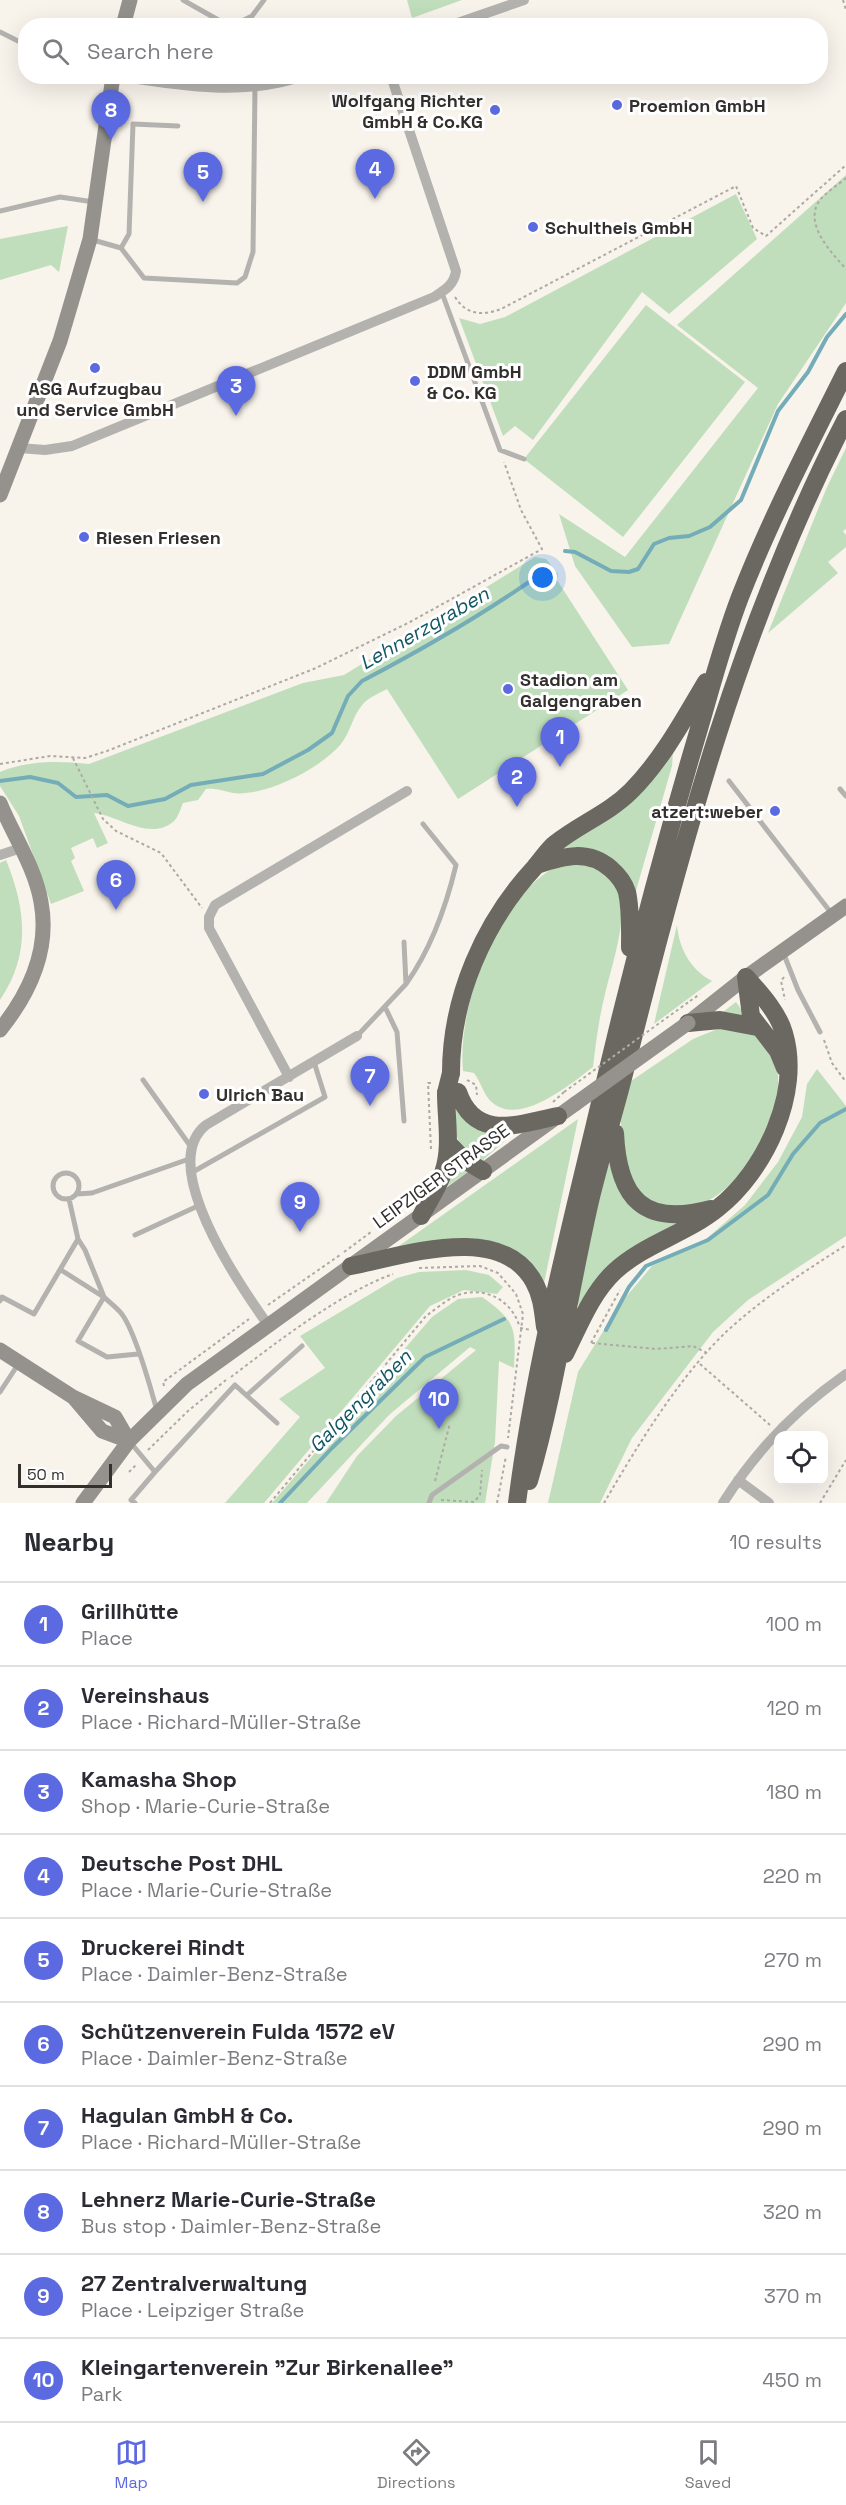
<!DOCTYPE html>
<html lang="en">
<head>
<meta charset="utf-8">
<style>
  body { margin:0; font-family:"Space Grotesk",sans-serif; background:#f7f7f7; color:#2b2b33 }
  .controls { position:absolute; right:18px; bottom:18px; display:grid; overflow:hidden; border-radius:12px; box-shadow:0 6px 24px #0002 }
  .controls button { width:54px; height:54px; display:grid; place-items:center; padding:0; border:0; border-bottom:2px solid #e1e1e2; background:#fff; color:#2b2b33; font:30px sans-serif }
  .scale { position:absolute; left:18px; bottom:15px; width:94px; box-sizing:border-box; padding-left:6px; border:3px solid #322f2d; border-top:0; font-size:16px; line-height:21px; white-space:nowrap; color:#322f2d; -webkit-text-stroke:4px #fff; paint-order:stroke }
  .you { position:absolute; left:543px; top:578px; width:21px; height:21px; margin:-15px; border:4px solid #fff; border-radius:50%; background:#1a73e8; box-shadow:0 0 0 9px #1a73e833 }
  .badge { display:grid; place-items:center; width:39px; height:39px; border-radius:50%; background:#5c6ae1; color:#fff; font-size:20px; font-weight:700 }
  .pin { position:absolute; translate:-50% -50px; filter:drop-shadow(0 2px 3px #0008) }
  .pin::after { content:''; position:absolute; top:32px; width:21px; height:18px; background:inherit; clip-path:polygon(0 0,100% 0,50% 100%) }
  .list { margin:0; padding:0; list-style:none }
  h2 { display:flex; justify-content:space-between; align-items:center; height:78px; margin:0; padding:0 24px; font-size:26px }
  h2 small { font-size:20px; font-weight:400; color:#7c7c81 }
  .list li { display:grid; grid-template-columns:39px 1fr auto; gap:18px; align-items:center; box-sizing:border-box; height:84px; padding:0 24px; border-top:2px solid #e1e1e2 }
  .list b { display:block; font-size:22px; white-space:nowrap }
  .list p { margin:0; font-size:20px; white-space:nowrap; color:#7c7c81 }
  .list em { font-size:20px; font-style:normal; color:#7c7c81 }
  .icon { flex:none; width:33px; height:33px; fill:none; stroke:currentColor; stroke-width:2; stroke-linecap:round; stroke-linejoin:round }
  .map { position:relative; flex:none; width:846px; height:1503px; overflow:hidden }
  .search { position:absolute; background:#fff; box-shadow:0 6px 24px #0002; left:18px; right:18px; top:18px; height:66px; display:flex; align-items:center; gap:15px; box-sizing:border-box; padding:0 21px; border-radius:24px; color:#7c7c81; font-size:22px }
  .sheet { height:918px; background:#fff }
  nav { display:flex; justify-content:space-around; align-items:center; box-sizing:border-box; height:84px; border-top:2px solid #e1e1e2; background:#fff; font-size:16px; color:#7c7c81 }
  nav a { display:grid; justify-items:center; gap:3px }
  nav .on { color:#5c6ae1 }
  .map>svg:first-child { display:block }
  .green { fill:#c0debc }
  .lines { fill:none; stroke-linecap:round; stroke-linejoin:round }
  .stream { stroke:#74acb8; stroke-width:4 }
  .path { stroke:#ada9a3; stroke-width:2; stroke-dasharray:3 3; stroke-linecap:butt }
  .lane { stroke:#b4b2af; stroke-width:5 }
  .street { stroke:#b4b2af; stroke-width:10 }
  .secondary { stroke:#95928d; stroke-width:15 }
  .highway { stroke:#6b6861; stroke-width:18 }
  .path-bridge { stroke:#ada9a3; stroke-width:2; stroke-dasharray:3 3; stroke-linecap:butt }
  .secondary-bridge { stroke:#95928d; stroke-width:15 }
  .highway-bridge { stroke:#6b6861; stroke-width:18 }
  .poi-dot { fill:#5c6ae1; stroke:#fff; stroke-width:2 }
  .labels { text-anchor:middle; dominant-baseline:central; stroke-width:6; stroke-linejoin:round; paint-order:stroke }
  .poi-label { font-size:18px; font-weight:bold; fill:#322f2d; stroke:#fff; text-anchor:start }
  .street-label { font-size:18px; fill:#322f2d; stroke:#fff }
  .water-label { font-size:20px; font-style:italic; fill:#115663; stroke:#fff }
</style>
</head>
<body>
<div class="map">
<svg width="846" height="1503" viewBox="0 0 846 1503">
  <rect width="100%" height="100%" fill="#f8f3eb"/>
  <path class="green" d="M407,0H462L412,18Z
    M846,175V303L778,404L669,644L632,647L575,566L559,514L625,557L758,388L677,325Z
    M736,194L757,239L669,314L642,292L533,440L515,426L503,436L459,318L480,324L505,317Z
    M68,226L59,272L51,265L0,280V239Z
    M646,305L745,382L623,537L524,459Z
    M846,448V529L843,531L846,535V547L828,562L838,573L768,633L827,487Z
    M535,557L546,559L558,574L557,580L628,690L458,799L387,689C380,693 369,697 363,704C353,715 350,733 341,744C320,769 265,797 233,793C222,791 217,788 206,789L198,800L183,803C181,808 178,817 175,820C152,843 117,815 94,813L108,843L97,848L93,838L71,848L75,858L71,861L84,891L51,904L19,816L0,786V772C29,760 58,761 89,764L303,683L344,675Z
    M673,751L672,766L635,894L631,885L559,851Z
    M6,860C26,909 31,954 0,1000V863Z
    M569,864C649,867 617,943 605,994C599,1018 596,1042 593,1067C572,1083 522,1125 494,1104C483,1096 482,1083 474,1073L463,1071C457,1009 494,909 547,872C553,868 562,866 569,864Z
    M677,925C679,949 691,970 712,981L654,1024Z
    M736,1002L745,1015H719Z
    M720,1028L756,1034C762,1043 773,1054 776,1065C789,1110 745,1186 703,1203C682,1211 664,1206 645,1200L621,1159V1121L631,1081L693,1039Z
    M817,1069L846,1106V1236L748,1300L713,1332L632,1438L600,1503H548L578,1372L620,1304L652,1266L705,1240L745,1205L778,1162L802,1117L807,1084Z
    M454,1095L512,1135L483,1160L462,1148L457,1137Z
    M578,1119L543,1288C534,1276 525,1261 513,1251C485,1227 423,1248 389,1253Z
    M451,1158L471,1170L443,1189Z
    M611,1163L623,1193L691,1217L579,1305L576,1304L577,1299L607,1165Z
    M466,1270L489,1275L503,1287L497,1294L464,1290L430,1306L264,1503H225L300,1417L279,1399L325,1368L300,1336L397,1278L419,1272Z
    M482,1297C516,1321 516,1328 514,1368L499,1361L495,1442L485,1503H326L357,1456L396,1416L476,1350L470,1347L389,1415L307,1503H272L432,1317L458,1299Z"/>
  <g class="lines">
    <path class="stream" d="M565,551L575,552L611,571L629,572L638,569L654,544L669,538L689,536L710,527L741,500L778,411L808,372L827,337L846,314
      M0,781L30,777L58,783L76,797L107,795L128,806L165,799L191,785L263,774L308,750L332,733L348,696L362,681C427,647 489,611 549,568
      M606,1330L629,1287L646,1266L708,1240L768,1195L793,1154L820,1123L846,1109
      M280,1503L332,1448L425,1357L504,1319"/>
    <path class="path" d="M843,0L846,10
      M846,178C838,185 823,194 818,203C805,226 832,253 846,269
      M455,297C466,315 483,316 501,309L736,186L753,228L766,236L846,165
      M73,758L103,819L116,831L161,853L202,908
      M0,764L50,756L85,758L107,751L316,668L410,622L542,549L521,510L504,462
      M784,977L781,981L785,1000
      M690,1001L700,994
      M824,1040L832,1063L846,1082
      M467,1080L476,1085L477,1095
      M553,1102L564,1092
      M431,1149L428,1083H432
      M400,1212L410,1204
      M344,1252L371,1232
      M419,1268L480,1266L498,1273L516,1294L523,1314L508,1438
      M268,1305L340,1255
      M520,1328L531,1330
      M591,1343L620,1290
      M592,1343L656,1349L693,1346L707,1353
      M700,1364L770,1425
      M231,1377C277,1342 340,1293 393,1274
      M164,1386L163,1382L249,1319
      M148,1450L188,1411L226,1380
      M129,1472L137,1464
      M435,1481L450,1423
      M441,1500L474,1502L480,1495L482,1470
      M270,1503L426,1316C436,1309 447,1299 458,1295C485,1286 511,1300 519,1325
      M497,1503L506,1456
      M604,1503C638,1445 678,1378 727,1331C763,1298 805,1271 846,1245
      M820,1503L846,1460"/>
    <path class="lane" d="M183,0L229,26
      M232,26L252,16L264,0
      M0,32L26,45
      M87,76L96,81L110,77
      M233,76V88
      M451,76L452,81
      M0,211L60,197L94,202
      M93,240L121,248L144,278L237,283L245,277L253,252L255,86
      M121,248L129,234L133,124L178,126
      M442,293L500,450L524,459
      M729,781L832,914
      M840,789L846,796
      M783,952L798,990L820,1032
      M406,984C431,949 446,907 456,865L423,824
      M385,1007L397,1032L404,1121
      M357,1036L406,984L404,942
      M143,1080L191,1147
      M53 1186a13 13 0 1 1 26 0a13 13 0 1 1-26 0Z
      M191,1173L325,1097L314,1062
      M77,1194L92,1193L189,1159
      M135,1235L200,1205
      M78,1239L85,1250L104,1297
      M61,1270L102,1296
      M0,1301L2,1297L34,1314L78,1239L69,1199
      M138,1354L107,1357L78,1341L104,1297C109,1302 116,1307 121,1313C134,1329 151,1389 157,1411
      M0,1392L19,1363
      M247,1395L302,1346
      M130,1442L155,1472L131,1500L135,1503
      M155,1472L235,1385L277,1423
      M429,1503L432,1495L501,1446L507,1447"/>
    <path class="street" d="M449,26L524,0
      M117,76C176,85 244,97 303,76
      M19,448L45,450L72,446L434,297C445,290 454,285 456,271L391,76
      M0,855L21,848
      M289,1077L209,928V917L215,905L407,791
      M268,1325C241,1287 156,1165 206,1125L357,1036
      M738,1480L769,1503
      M723,1503C756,1450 796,1409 846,1374"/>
    <path class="secondary" d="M123,26L130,0
      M0,495L60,341L90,239L113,76
      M0,803C13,835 35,867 41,902C50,950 29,994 0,1030
      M688,1023L746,977L846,906
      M0,1350L73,1397L115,1417L129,1441
      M74,1398L102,1431L129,1441
      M83,1503L129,1441L187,1384L575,1104"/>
    <path class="highway" d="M537,865C564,856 588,849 611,869C618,875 624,883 627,892C631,910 630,929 630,948
      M746,977L751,1016L778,1051L785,1068
      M688,1023L720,1020L757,1027
      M451,1073C451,997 484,922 535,867C542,859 548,849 556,843C580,824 609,813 631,791C662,760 684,719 706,682
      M458,1092C475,1142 519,1124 558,1116
      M615,1133C618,1199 644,1227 711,1209
      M448,1143L463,1159L483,1171
      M421,1216C428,1202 438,1188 443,1173C452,1148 446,1119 446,1093
      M351,1266C404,1256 501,1221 534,1282C542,1296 543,1312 545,1327
      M565,1354C579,1326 591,1294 614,1272C644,1244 686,1234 718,1208C765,1171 802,1093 784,1033C778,1012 760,993 746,977
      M529,1481C556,1388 569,1291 591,1197C602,1152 616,1108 627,1062C682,842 741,622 846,419
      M517,1503C533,1376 565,1249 595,1124C625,995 658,867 696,739C710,692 722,644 740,597C770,520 809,445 846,371"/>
    <path class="path-bridge" d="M564,1092L690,1001"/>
    <path class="secondary-bridge" d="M575,1104L688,1023"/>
    <path class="highway-bridge" d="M446,1093L451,1073"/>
  </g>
  <g class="poi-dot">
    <circle cx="617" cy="105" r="6"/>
    <circle cx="495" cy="110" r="6"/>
    <circle cx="533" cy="227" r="6"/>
    <circle cx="95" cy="368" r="6"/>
    <circle cx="415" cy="381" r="6"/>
    <circle cx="84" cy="537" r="6"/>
    <circle cx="508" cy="689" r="6"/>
    <circle cx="775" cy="811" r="6"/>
    <circle cx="204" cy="1094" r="6"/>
  </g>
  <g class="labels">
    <g class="poi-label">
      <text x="483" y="100" text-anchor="end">Wolfgang Richter<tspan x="483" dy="21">GmbH &amp; Co.KG</tspan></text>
      <text x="629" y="105">Proemion GmbH</text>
      <text x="545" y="227">Schultheis GmbH</text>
      <text x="427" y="371">DDM GmbH<tspan x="427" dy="21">&amp; Co. KG</tspan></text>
      <text x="95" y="388" text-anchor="middle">ASG Aufzugbau<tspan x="95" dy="21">und Service GmbH</tspan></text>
      <text x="96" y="537">Riesen Friesen</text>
      <text x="520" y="679">Stadion am<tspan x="520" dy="21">Galgengraben</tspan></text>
      <text x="763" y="811" text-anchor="end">atzert:weber</text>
      <text x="216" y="1094">Ulrich Bau</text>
    </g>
    <g class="street-label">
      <text transform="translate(441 1176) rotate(-36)">LEIPZIGER STRASSE</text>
    </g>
    <g class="water-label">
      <text transform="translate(424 628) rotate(-30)">Lehnerzgraben</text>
      <text transform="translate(360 1401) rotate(-45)">Galgengraben</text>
    </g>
  </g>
</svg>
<div class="controls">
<button><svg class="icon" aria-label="locate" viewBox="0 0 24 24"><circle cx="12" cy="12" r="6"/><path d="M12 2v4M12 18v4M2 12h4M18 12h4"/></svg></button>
</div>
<div class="scale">50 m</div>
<div class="you"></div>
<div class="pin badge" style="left:560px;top:767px">1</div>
<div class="pin badge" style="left:517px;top:807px">2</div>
<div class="pin badge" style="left:236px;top:416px">3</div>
<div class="pin badge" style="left:375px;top:199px">4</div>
<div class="pin badge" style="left:203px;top:202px">5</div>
<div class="pin badge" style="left:116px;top:910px">6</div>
<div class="pin badge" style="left:370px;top:1106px">7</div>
<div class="pin badge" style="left:111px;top:140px">8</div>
<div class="pin badge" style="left:300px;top:1232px">9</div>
<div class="pin badge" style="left:439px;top:1429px">10</div>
<div class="search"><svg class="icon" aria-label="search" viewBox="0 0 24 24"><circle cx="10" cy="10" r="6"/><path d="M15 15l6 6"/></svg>Search here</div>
</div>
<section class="sheet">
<h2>Nearby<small>10 results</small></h2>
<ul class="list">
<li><span class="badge">1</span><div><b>Grillhütte</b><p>Place</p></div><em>100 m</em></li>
<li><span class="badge">2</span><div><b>Vereinshaus</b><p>Place · Richard-Müller-Straße</p></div><em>120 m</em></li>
<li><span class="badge">3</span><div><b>Kamasha Shop</b><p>Shop · Marie-Curie-Straße</p></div><em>180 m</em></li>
<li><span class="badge">4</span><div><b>Deutsche Post DHL</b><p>Place · Marie-Curie-Straße</p></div><em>220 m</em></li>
<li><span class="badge">5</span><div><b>Druckerei Rindt</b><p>Place · Daimler-Benz-Straße</p></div><em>270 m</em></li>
<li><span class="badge">6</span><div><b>Schützenverein Fulda 1572 eV</b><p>Place · Daimler-Benz-Straße</p></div><em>290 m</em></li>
<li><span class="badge">7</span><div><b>Hagulan GmbH &amp; Co.</b><p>Place · Richard-Müller-Straße</p></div><em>290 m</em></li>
<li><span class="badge">8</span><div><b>Lehnerz Marie-Curie-Straße</b><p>Bus stop · Daimler-Benz-Straße</p></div><em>320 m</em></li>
<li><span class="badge">9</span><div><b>27 Zentralverwaltung</b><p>Place · Leipziger Straße</p></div><em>370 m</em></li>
<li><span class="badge">10</span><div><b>Kleingartenverein &quot;Zur Birkenallee&quot;</b><p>Park</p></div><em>450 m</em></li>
</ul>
</section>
<nav>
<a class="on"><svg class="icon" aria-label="map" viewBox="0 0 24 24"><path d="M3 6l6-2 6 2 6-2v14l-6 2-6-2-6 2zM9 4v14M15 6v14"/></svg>Map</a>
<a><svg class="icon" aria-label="directions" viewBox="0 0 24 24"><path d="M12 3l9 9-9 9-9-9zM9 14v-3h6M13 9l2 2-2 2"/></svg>Directions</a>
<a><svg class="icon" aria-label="saved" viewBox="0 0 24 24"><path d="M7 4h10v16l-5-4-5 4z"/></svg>Saved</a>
</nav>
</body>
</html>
